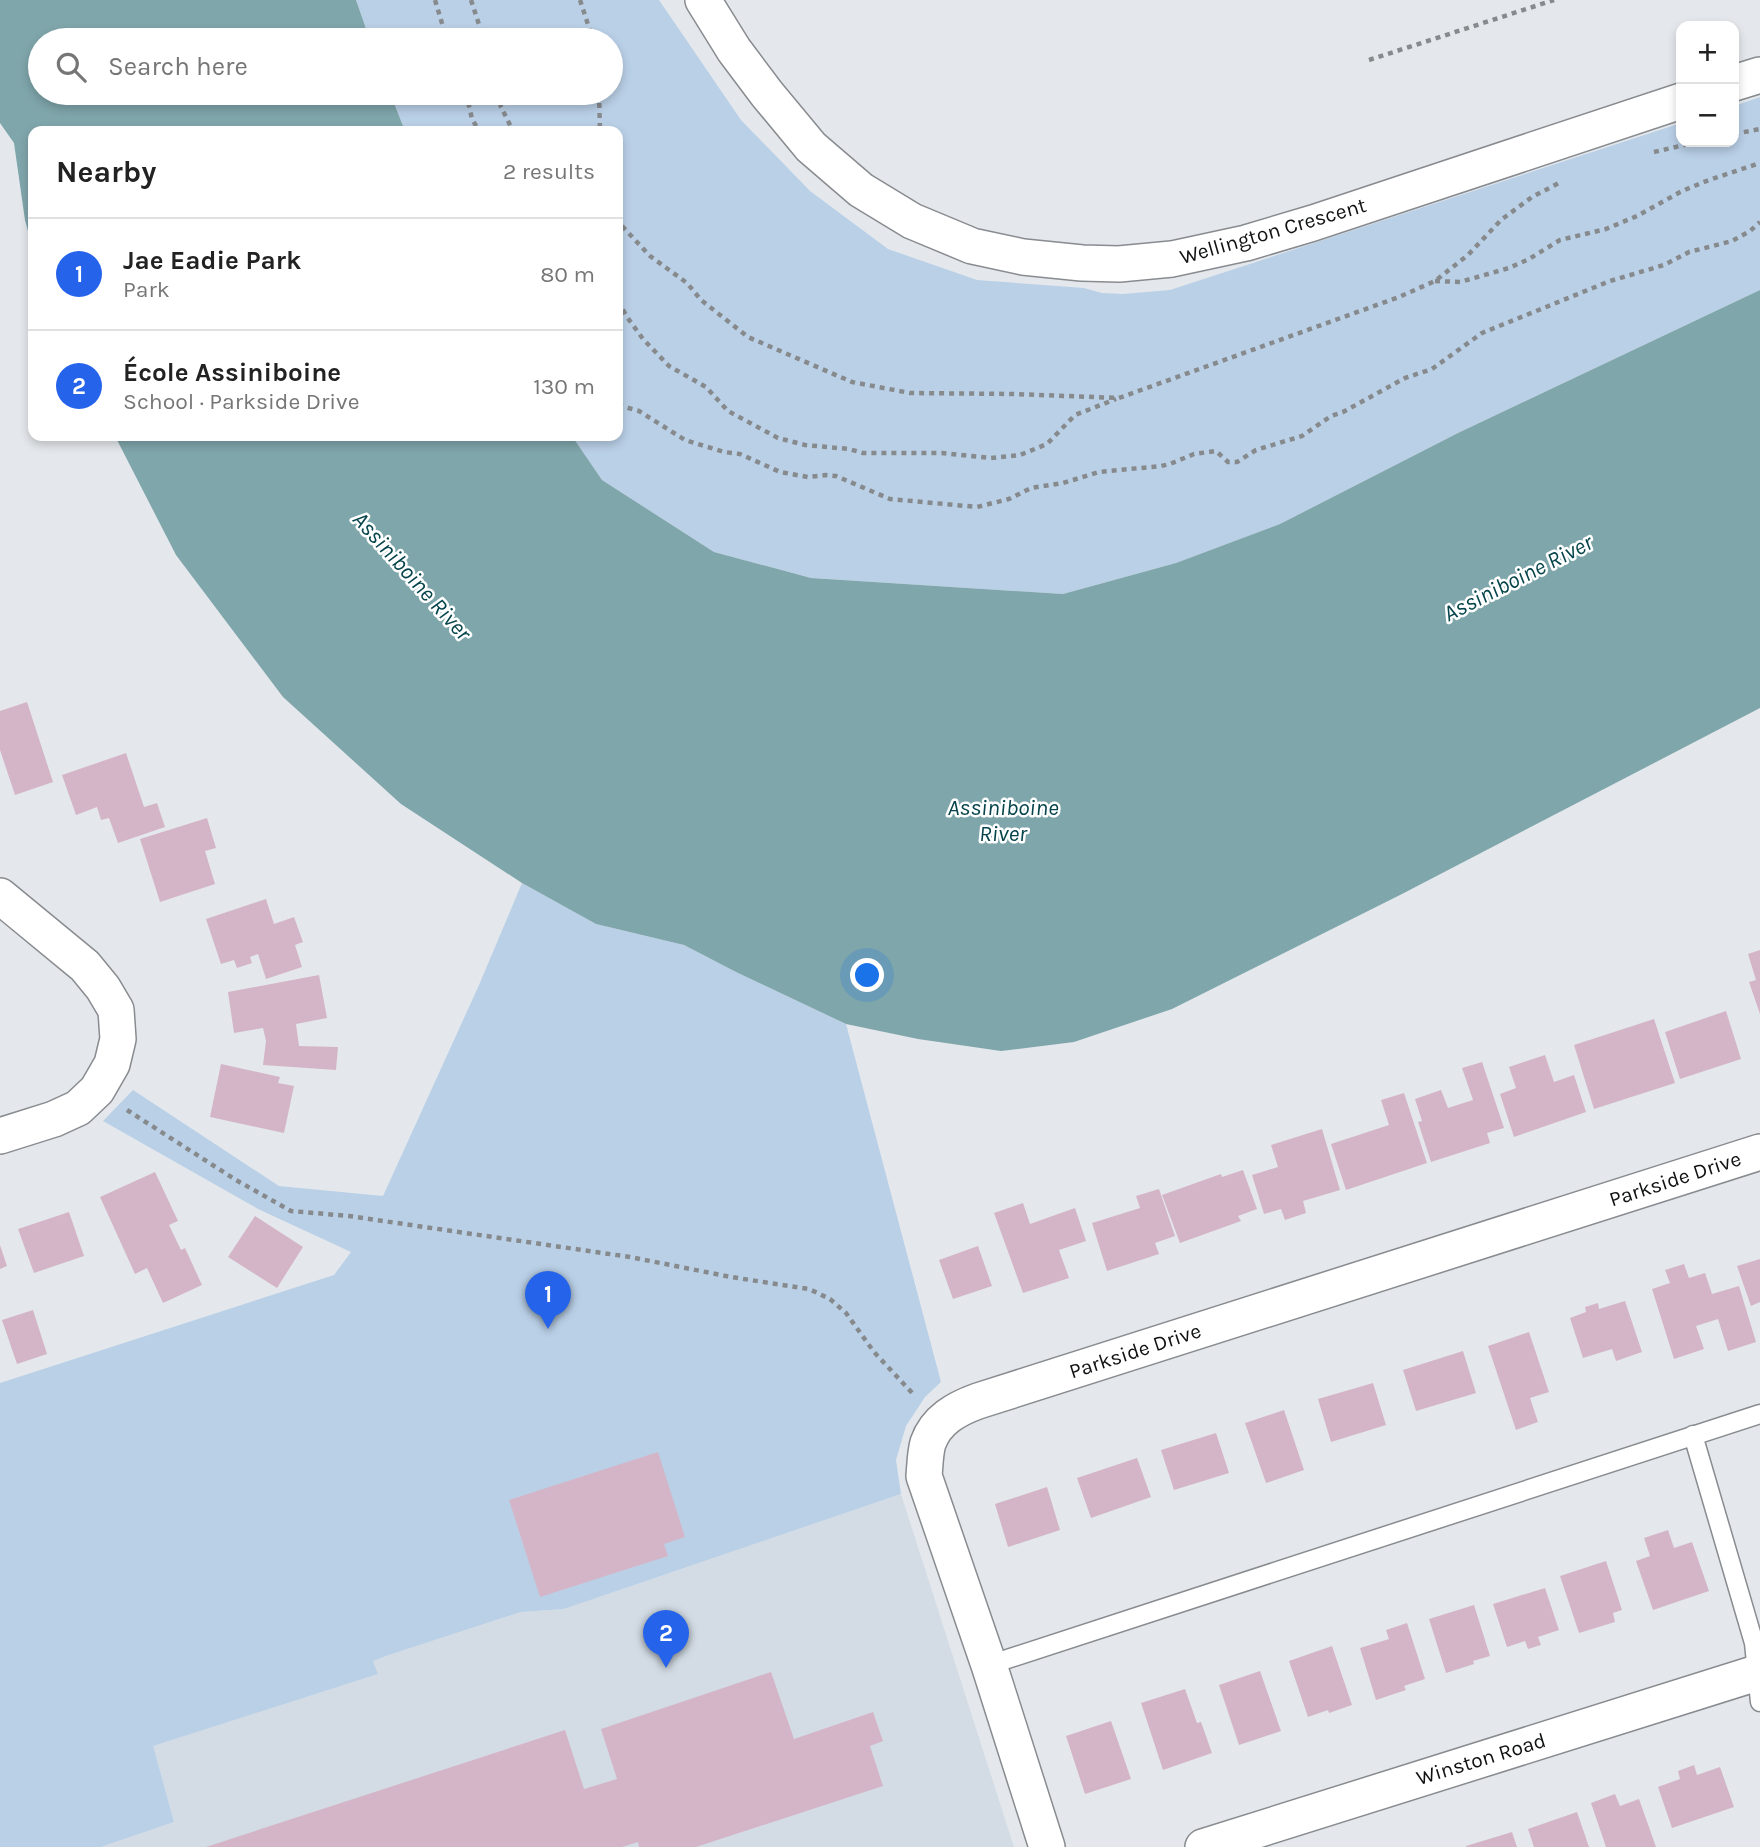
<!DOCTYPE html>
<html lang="en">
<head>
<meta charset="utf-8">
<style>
  body { margin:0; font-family:Karla,sans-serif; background:#f2f2f2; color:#222 }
  .controls { position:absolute; right:21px; top:21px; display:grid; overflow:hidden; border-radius:14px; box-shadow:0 4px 10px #0003 }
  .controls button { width:63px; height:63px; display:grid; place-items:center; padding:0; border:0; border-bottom:2px solid #e0e0e0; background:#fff; color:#222; font:35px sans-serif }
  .you { position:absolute; left:868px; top:976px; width:24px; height:24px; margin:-18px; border:5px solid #fff; border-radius:50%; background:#1a73e8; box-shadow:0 0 0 10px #1a73e833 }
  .badge { display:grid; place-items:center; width:46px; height:46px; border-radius:50%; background:#2563eb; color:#fff; font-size:23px; font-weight:700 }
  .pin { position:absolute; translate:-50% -58px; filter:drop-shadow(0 2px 4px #0008) }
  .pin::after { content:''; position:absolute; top:37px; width:24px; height:21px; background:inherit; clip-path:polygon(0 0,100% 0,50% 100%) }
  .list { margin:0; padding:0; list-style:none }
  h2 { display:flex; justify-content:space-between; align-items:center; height:91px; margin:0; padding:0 28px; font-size:30px }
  h2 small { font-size:23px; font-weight:400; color:#767676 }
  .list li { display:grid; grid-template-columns:46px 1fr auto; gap:21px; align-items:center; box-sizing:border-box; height:112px; padding:0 28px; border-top:2px solid #e0e0e0 }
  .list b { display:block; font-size:26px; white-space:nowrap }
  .list p { margin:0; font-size:23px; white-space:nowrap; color:#767676 }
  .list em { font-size:23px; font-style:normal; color:#767676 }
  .icon { flex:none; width:38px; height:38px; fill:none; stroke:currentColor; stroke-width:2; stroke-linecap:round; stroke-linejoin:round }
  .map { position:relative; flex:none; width:1760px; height:1847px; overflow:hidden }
  .search { position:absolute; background:#fff; box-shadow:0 4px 10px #0003; left:28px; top:28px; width:595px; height:77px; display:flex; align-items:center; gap:18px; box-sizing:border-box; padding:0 24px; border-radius:38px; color:#767676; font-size:26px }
  .panel { position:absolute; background:#fff; box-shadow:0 4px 10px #0003; left:28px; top:126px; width:595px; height:315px; border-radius:14px }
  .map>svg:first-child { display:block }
  .built { fill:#d3dce5 }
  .green { fill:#bad0e7 }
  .water { fill:#7fa6ab }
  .building { fill:#d4b5c7 }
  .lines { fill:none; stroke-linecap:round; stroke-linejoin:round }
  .service-casing { stroke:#888b8f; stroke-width:21 }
  .minor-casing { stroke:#888b8f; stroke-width:38 }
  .path { stroke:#878a8d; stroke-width:4.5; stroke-dasharray:5 5; stroke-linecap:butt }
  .service { stroke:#fff; stroke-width:18 }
  .minor { stroke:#fff; stroke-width:35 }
  .labels { text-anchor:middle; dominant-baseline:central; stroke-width:5; stroke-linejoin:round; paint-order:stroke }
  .street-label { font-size:21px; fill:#101112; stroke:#fff }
  .water-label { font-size:23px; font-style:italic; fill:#05444b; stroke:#fff }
</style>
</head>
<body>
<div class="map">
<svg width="1760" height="1847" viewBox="0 0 1760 1847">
  <rect width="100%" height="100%" fill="#e4e8ec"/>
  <path class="built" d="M901,1494L1014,1847H101L174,1822L152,1746L378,1674L373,1661L389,1655L521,1612L564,1609Z"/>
  <path class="green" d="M356,0H659L741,120L810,191L888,249L977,280L1084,288L1102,293L1123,294L1170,290L1681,123V142H1734V106L1760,97V290L1458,433L1280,524L1176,563L1063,594L811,578L714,552L602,480L572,436H618V131H405L390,93H611V40H370Z
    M522,883L596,924L684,945L736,972L846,1024L941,1382L925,1397L906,1426L896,1460L901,1494L564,1609L521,1612L389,1655L373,1661L378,1674L153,1746L174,1822L101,1847H0V1383L334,1275L351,1252L258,1209L103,1121L133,1090L279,1186L383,1196L479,985Z"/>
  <path class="water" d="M0,0H356L370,40H40V93H390L405,131H33V250L25,220L14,143L0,123Z
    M1760,290V708L1402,894L1172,1009L1074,1042L1001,1051L918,1039L846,1024L736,972L684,945L596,924L522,883L401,804L283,697L176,555L115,436H572L602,480L714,552L811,578L1063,594L1176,563L1280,524L1458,433Z"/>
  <path class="building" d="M27,702L53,782L15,795L0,750V711Z
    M126,753L144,807L157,803L165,827L118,843L109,818L101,820L97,807L76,815L62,775Z
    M207,818L216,848L205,851L215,884L160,902L140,839Z
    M266,899L274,924L294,917L303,942L295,945L302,967L266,979L258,954L250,957L252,963L237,968L234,960L221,964L206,919Z
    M1760,950V1014L1749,982L1756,980L1748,954Z
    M319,975L327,1018L296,1024L299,1046L338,1047L336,1070L263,1065L266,1041L263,1028L234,1033L228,992Z
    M1726,1011L1741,1059L1680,1079L1665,1032Z
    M1654,1019L1675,1083L1594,1109L1574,1045Z
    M1545,1055L1554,1082L1574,1075L1586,1112L1514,1137L1500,1094L1516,1088L1509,1067Z
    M1482,1062L1504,1128L1487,1133L1490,1143L1431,1162L1418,1122L1422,1121L1415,1099L1441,1090L1448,1108L1473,1100L1462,1068Z
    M221,1064L280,1077L278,1083L294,1086L284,1133L210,1117Z
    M1404,1093L1427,1163L1346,1190L1331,1144L1389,1125L1381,1100Z
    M1322,1129L1340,1190L1303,1201L1306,1213L1285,1220L1281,1209L1264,1214L1252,1175L1278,1167L1271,1145Z
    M1243,1170L1257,1209L1238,1216L1241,1221L1180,1243L1162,1195L1221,1174L1222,1177Z
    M155,1172L178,1221L169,1225L181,1250L185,1248L202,1285L163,1303L147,1268L135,1274L100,1197Z
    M1159,1189L1175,1236L1155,1243L1159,1254L1107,1271L1092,1223L1140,1208L1136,1196Z
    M1023,1203L1030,1224L1075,1208L1086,1241L1059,1250L1069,1278L1023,1293L994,1213Z
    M69,1212L84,1256L34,1273L18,1229Z
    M255,1216L303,1247L277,1288L228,1257Z
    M0,1245L7,1266L0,1269Z
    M978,1246L992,1286L953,1299L939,1260Z
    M1760,1259V1302L1751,1306L1737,1266Z
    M1684,1264L1689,1278L1705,1273L1712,1294L1739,1286L1756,1342L1728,1351L1718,1319L1696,1326L1704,1349L1674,1359L1652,1289L1670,1283L1665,1270Z
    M1625,1301L1642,1352L1616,1361L1612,1349L1583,1358L1570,1318L1586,1312L1585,1307L1598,1303L1599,1309Z
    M33,1310L47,1354L17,1364L2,1320Z
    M1529,1332L1549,1392L1530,1398L1538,1422L1516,1430L1488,1346Z
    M1463,1351L1476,1393L1416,1411L1403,1370Z
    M1373,1383L1386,1425L1331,1442L1318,1399Z
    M1284,1410L1304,1470L1266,1483L1245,1423Z
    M1216,1433L1229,1473L1174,1490L1161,1450Z
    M658,1452L685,1537L664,1544L668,1556L540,1597L509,1500Z
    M1137,1458L1151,1497L1091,1518L1077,1478Z
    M1047,1487L1060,1530L1008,1547L995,1504Z
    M1668,1530L1674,1548L1692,1542L1709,1591L1653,1610L1636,1561L1650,1556L1644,1538Z
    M1606,1561L1622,1610L1613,1613L1615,1622L1579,1633L1560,1576Z
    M1545,1588L1559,1630L1538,1637L1541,1645L1528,1649L1525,1641L1507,1647L1493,1604Z
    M1474,1605L1490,1656L1473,1661L1474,1664L1446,1673L1429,1619Z
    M1407,1623L1425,1679L1404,1686L1406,1690L1376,1700L1360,1648L1389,1639L1386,1630Z
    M1332,1646L1352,1705L1329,1713L1328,1710L1308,1717L1289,1661Z
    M1260,1671L1281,1731L1239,1745L1219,1685Z
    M771,1672L794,1739L873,1712L883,1741L870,1746L883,1786L696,1847H639L638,1842L622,1847H206L565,1730L584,1789L617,1779L601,1729Z
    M1185,1689L1197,1723L1201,1722L1212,1753L1163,1770L1141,1703Z
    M1111,1721L1131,1779L1085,1794L1066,1736Z
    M1694,1765L1697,1775L1720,1767L1734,1807L1672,1828L1658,1787L1680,1779L1678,1771Z
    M1615,1794L1620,1806L1639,1799L1656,1847H1606L1591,1803Z
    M1577,1812L1589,1847H1534L1528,1829Z
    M1512,1832L1517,1847H1466V1846Z"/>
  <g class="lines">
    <defs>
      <path id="service" d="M1693,1435L1754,1643L1760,1702
        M989,1665L1760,1414"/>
      <path id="minor" d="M703,0L734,50L767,94L811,147L861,190L912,221L972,246L1023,257L1082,263L1119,264L1172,259L1246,243L1313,223L1681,101
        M1734,83L1760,75
        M0,896L85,966L103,988L116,1010L118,1039L112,1064L97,1090L78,1108L54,1119L0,1136
        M1047,1847L989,1665L924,1476C925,1466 925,1453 928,1443C936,1420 956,1409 978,1401L1760,1152
        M1203,1847L1760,1672"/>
    </defs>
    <use href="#service" class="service-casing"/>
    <use href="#minor" class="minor-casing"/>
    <path class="path" d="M435,0L447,40
      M471,0L484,40
      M580,0L593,40
      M1369,60L1554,0
      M466,93L472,119L479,131
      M497,93L501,107L513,131
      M599,93L600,131
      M1734,134L1760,129
      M1654,152L1697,142
      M618,217L622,226L650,256L687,283L701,300L748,337L852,382L910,393L1014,394L1119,398L1399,297L1435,281L1468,255L1501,220L1532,197L1559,183
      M1435,281L1460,282L1509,268L1529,259L1560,240L1606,229L1637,216L1682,191L1709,180L1760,163
      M618,301L627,317L643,339L669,366L706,387L728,411L778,438L805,445L849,449L863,453H942L991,458L1020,455L1047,444L1075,415L1116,399
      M618,405L639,411L685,440L724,452L740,454L780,472L808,477L826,475L836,476L890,499L977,507L1009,499L1031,488L1063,483L1099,472L1161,466L1170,464L1194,454L1216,451L1228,462H1237L1256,450L1302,436L1331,416L1343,412L1405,378L1432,369L1482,333L1610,281L1664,265L1689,252L1732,241L1750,231L1760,222
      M127,1110L236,1180L291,1211L349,1216L630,1257L731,1277L809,1289L830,1299L846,1313L874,1352L915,1396"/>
    <use href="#service" class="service"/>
    <use href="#minor" class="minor"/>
  </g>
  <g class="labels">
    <g class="street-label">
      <text transform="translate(1273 231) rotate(-16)">Wellington Crescent</text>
      <text transform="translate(1675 1179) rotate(-18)">Parkside Drive</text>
      <text transform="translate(1135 1351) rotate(-18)">Parkside Drive</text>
      <text transform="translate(1481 1759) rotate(-17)">Winston Road</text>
    </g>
    <g class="water-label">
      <text transform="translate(412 576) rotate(48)">Assiniboine River</text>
      <text transform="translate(1518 578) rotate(-27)">Assiniboine River</text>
      <text x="1003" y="807">Assiniboine<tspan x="1003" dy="26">River</tspan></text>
    </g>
  </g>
</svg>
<div class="controls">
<button>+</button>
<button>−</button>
</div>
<div class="you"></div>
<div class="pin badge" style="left:548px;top:1329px">1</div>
<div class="pin badge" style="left:666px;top:1668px">2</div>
<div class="search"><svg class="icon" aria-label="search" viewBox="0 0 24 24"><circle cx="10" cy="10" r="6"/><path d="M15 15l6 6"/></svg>Search here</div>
<section class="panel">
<h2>Nearby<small>2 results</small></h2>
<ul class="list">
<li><span class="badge">1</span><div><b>Jae Eadie Park</b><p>Park</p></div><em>80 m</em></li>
<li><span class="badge">2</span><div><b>École Assiniboine</b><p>School · Parkside Drive</p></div><em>130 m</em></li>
</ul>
</section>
</div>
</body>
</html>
